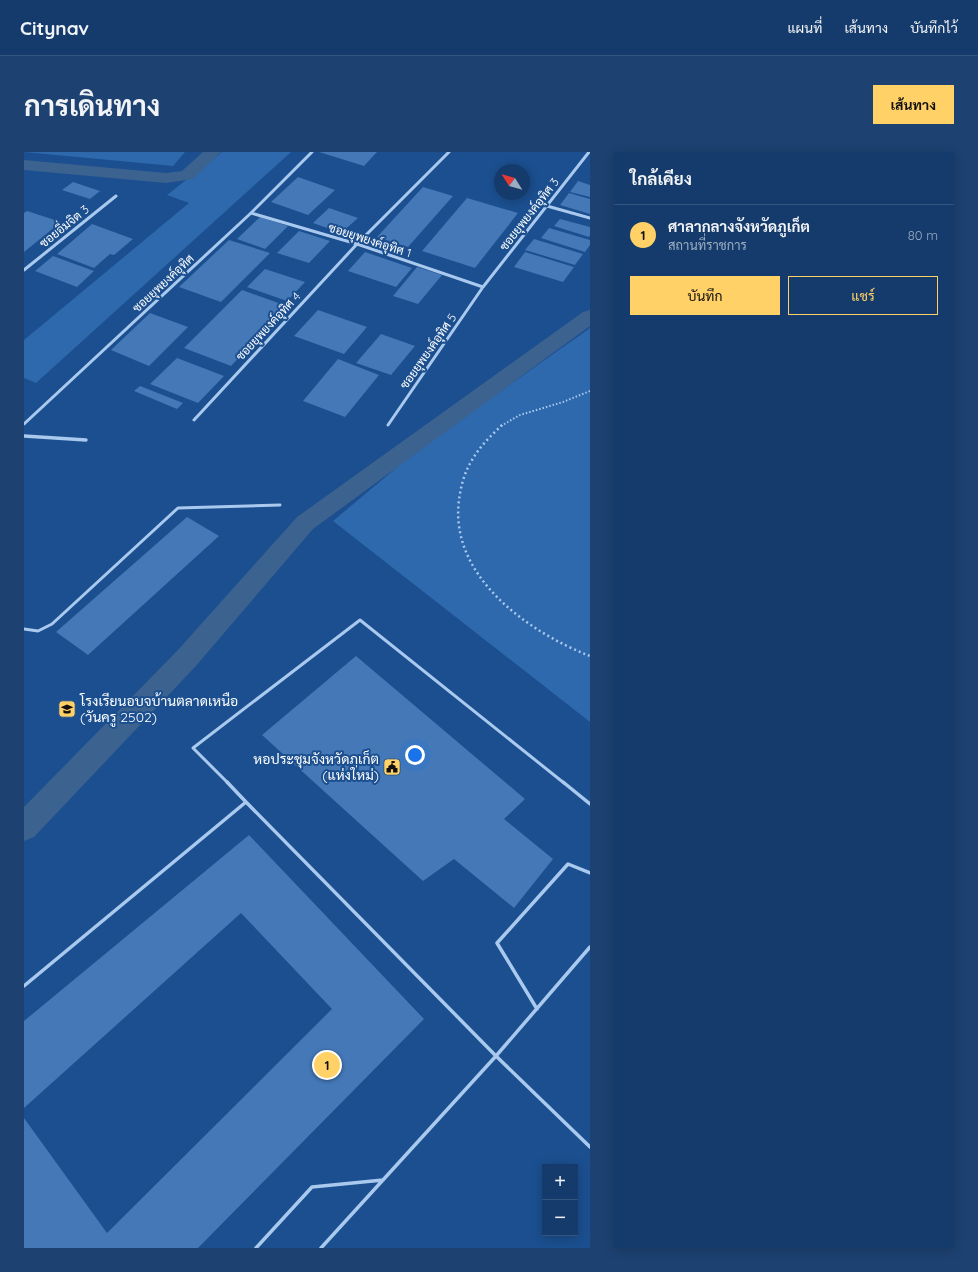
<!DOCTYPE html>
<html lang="th">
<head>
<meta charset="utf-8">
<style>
  body { margin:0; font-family:Quicksand,Sarabun,sans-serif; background:#1d4271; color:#f1f3f6 }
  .controls { position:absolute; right:12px; bottom:12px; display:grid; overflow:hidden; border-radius:0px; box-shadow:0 2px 10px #0003 }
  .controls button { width:36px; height:36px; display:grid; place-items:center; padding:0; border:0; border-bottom:1px solid #33557e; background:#143b6b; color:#f1f3f6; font:20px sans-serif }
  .compass { position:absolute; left:470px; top:12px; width:36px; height:36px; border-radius:50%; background:#143b6b; box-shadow:0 2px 10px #0003; rotate:307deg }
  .you { position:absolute; left:391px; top:603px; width:14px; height:14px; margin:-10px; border:3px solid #fff; border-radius:50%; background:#1a73e8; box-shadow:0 0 0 6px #1a73e833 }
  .badge { display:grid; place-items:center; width:26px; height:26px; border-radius:50%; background:#ffd166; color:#111; font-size:13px; font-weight:700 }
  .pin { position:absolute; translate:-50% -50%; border:2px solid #fff; box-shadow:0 1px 4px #0006 }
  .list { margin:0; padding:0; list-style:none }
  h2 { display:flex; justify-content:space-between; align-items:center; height:52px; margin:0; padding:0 16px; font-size:17px }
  h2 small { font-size:13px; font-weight:400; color:#9dadc1 }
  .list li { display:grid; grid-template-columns:26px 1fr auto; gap:12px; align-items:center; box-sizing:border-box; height:60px; padding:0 16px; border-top:1px solid #33557e }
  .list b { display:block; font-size:15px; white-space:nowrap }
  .list p { margin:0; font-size:13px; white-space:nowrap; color:#9dadc1 }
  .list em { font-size:13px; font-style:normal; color:#9dadc1 }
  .actions { display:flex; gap:8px; padding:12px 16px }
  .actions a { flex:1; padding:9px 0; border:1px solid #ffd166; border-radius:0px; text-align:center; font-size:14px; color:#ffd166 }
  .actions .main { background:#ffd166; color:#111 }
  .map { position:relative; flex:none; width:566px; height:1096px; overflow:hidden; border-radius:0px }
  header { display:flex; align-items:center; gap:24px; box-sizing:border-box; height:56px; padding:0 20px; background:#143b6b; border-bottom:1px solid #33557e }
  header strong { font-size:19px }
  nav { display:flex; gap:22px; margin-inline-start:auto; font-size:14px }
  .intro { display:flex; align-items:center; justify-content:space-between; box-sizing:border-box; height:96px; padding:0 24px }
  h1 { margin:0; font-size:28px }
  .button { padding:10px 18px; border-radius:0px; background:#ffd166; color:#111; font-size:14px; font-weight:700 }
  main { display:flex; gap:24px; padding:0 24px }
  aside { flex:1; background:#143b6b; border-radius:0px; box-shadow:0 2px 10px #0003 }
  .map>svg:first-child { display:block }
  .green { fill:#2e69ad }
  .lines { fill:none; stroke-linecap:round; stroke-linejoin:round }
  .canal { fill:#3c6290; fill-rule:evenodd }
  .building { fill:#4478b7 }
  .path-far1 { stroke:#a9c9ee; stroke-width:2; stroke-dasharray:1.5 2; stroke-linecap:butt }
  .path { stroke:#a9c9ee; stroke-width:2.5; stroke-dasharray:2 3; stroke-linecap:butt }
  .service-far1 { stroke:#a9c9ee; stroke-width:3 }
  .service { stroke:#a9c9ee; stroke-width:3.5 }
  .minor-far1 { stroke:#a9c9ee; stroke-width:3 }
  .minor { stroke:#a9c9ee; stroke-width:3.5 }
  .labels { text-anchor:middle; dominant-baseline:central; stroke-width:4; stroke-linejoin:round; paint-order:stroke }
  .far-street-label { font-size:12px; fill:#fff; stroke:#1b4f8f }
  .poi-label { font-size:14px; fill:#fff; stroke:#1b4f8f; text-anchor:start }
</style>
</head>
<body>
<header>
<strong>Citynav</strong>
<nav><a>แผนที่</a><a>เส้นทาง</a><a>บันทึกไว้</a></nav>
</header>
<div class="intro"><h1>การเดินทาง</h1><a class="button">เส้นทาง</a></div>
<main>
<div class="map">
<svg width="566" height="1096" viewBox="0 0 566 1096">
  <rect width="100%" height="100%" fill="#1b4f8f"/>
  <path class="green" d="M0,0H161L149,14Z
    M198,0H267L12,231L0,226V188L165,51L143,43Z
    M566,176V570L309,369L396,296Z"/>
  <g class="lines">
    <path class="canal" d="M179,0H197L169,27L142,31L0,18V8L142,21L158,19Z
      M566,158V174L289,377L171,515L10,685L0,689V655L153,499L273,365L559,160Z"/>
  </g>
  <path class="building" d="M295,0H353L340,14Z
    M274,25L311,38L284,63L247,50Z
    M554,29L566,33V45L546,40Z
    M49,30L76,39L66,47L38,38Z
    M399,35L429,44L384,95L353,85Z
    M545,41L566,47V62L536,53Z
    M443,46L494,61L451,116L398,99Z
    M305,56L334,66L317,81L289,71Z
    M3,59L37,70L0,100V61Z
    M236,65L264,74L241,97L213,87Z
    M536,67L566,75V83L565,85L530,74Z
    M68,72L109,87L90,103L86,102L70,116L33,102Z
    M525,76L566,88V93L561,100L517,86Z
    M275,79L306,89L285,111L253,101Z
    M510,87L559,102L551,113L501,98Z
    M205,88L246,101L197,150L155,135Z
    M341,100L388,116L372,135L324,119Z
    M501,100L550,115L539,130L490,115Z
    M29,104L70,119L53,135L11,119Z
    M393,115L418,123L394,152L369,144Z
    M241,117L281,130L263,149L223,135Z
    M218,138L263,154L207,214L160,196Z
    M294,158L343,175L320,202L270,184Z
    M126,161L164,175L125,214L87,198Z
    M357,182L391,194L367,223L332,211Z
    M153,206L200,224L174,251L126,232Z
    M314,207L355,223L321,265L279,249Z
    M116,234L159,251L153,257L110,239Z
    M163,365L195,384L64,503L32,480Z
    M332,504L501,647L480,667L529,707L490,756L430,707L399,729L238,583Z
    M225,683L400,867L174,1096H0V966L83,1081L308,857L217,761L0,956V869Z"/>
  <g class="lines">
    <path class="path-far1" d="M477,274L496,263L539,250L566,239"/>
    <path class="path" d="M478,273C468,283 457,293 450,305C441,318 437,333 435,348C425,424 504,480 566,504"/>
    <path class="service-far1" d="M0,477L14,479L28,472L154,356L256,353
      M204,631L169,596L336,468L540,631"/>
    <path class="service" d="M203,630L222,650
      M539,630L566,652
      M0,834L222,650L472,904L566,795
      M513,857L473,791L544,712L566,721
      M232,1096L288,1035L359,1028
      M297,1096L472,904L566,995"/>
    <path class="minor-far1" d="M523,54L566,66
      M227,61L333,92L459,135
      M0,118L92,44
      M170,268L333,92L425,0
      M0,272L227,61L288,0
      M364,273L459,135L565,0"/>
    <path class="minor" d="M0,284L62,288"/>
  </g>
  <defs>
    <symbol id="school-square" viewBox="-11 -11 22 22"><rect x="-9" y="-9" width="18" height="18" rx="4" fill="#ffd166" stroke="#1b4f8f"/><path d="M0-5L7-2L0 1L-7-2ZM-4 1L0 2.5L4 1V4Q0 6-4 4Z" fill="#111"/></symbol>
    <symbol id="civic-square" viewBox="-11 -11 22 22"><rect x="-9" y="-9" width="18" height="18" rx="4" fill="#ffd166" stroke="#1b4f8f"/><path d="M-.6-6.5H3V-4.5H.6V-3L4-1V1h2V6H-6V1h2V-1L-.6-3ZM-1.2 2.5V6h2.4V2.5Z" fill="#111"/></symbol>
  </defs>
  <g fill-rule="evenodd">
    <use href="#school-square" x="33" y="547" width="20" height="20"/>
    <use href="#civic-square" x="358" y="605" width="20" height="20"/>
  </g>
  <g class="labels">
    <g class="far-street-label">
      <text transform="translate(505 62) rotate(-52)">ซอยยุพยงค์อุทิศ 3</text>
      <text transform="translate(40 74) rotate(-39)">ซอยอิ่มจิต 3</text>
      <text transform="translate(346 88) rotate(18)">ซอยยุพยงค์อุทิศ 1</text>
      <text transform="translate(139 131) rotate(-43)">ซอยยุพยงค์อุทิศ</text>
      <text transform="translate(244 174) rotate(-47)">ซอยยุพยงค์อุทิศ 4</text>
      <text transform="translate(404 199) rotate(-55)">ซอยยุพยงค์อุทิศ 5</text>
    </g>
    <g class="poi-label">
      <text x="56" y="549">โรงเรียนอบจบ้านตลาดเหนือ<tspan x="56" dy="16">(วันครู 2502)</tspan></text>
      <text x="355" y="607" text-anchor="end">หอประชุมจังหวัดภูเก็ต<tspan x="355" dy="16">(แห่งใหม่)</tspan></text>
    </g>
  </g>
</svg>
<div class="controls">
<button>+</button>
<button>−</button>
</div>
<svg class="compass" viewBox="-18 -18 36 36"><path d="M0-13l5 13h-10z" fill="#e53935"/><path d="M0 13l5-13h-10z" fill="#9dadc1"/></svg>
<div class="you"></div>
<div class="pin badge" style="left:303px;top:913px">1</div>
</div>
<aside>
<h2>ใกล้เคียง<small></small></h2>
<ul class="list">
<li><span class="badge">1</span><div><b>ศาลากลางจังหวัดภูเก็ต</b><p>สถานที่ราชการ</p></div><em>80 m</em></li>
</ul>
<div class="actions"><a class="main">บันทึก</a><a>แชร์</a></div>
</aside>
</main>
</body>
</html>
